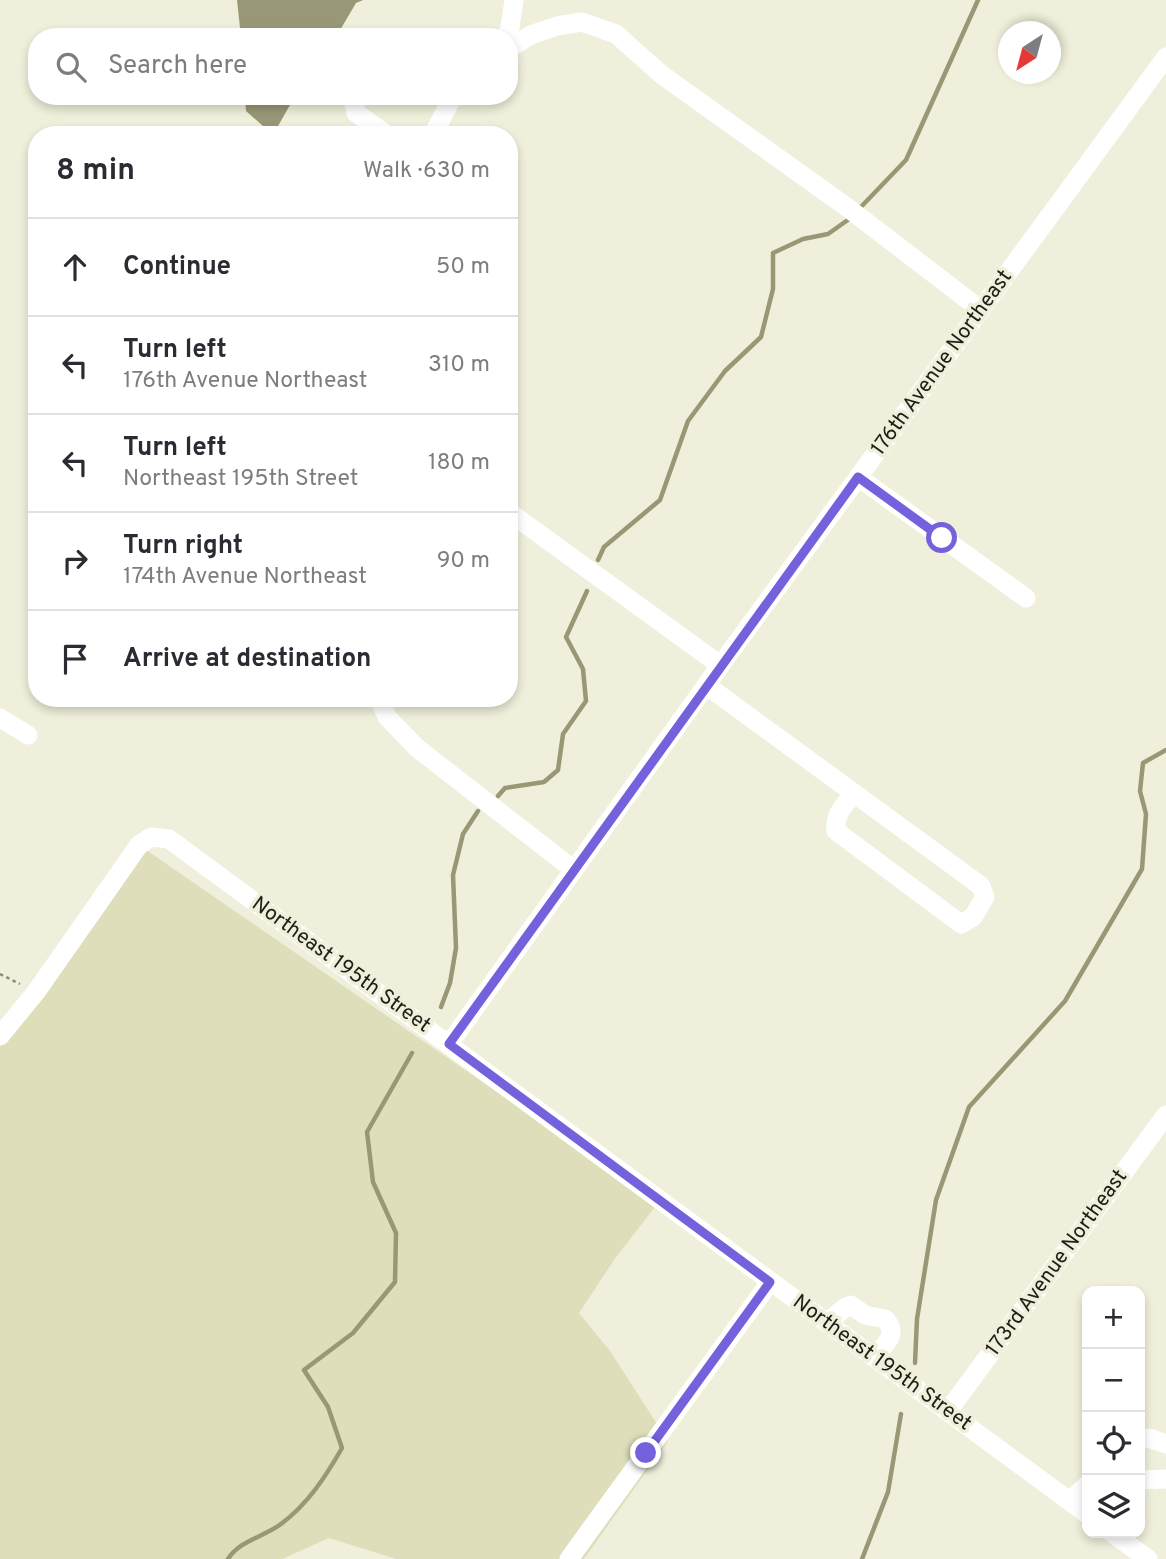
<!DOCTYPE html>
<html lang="en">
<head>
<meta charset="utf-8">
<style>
  body { margin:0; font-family:Overpass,sans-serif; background:#f2f2f3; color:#2b2b33 }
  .controls { position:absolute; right:21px; bottom:21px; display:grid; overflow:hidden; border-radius:14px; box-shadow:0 4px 10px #0003 }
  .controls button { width:63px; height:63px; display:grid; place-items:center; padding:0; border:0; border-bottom:2px solid #e1e1e2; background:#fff; color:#2b2b33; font:35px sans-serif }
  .compass { position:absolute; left:998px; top:21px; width:63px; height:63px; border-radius:50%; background:#fff; box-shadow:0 4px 10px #0003; rotate:216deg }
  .stop { position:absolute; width:21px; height:21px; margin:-16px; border:5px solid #7461dc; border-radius:50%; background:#fff }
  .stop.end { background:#7461dc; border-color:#fff; box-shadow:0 2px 7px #0008 }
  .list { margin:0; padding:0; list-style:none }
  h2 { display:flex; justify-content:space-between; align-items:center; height:91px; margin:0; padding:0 28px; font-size:30px }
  h2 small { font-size:23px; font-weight:400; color:#7c7c81 }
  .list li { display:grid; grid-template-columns:46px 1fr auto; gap:21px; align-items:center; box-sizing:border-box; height:98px; padding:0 28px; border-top:2px solid #e1e1e2 }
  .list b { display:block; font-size:26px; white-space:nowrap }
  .list p { margin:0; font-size:23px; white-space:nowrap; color:#7c7c81 }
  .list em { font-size:23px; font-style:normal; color:#7c7c81 }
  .icon { flex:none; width:38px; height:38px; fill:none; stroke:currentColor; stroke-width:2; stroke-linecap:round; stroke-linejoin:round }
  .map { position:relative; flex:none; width:1166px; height:1559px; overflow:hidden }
  .search { position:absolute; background:#fff; box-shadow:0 4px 10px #0003; left:28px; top:28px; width:490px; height:77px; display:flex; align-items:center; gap:18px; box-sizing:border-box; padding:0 24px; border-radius:28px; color:#7c7c81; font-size:26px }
  .panel { position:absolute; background:#fff; box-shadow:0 4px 10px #0003; left:28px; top:126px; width:490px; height:581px; border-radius:28px }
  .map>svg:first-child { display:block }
  .green { fill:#dedeba }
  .water { fill:#999876 }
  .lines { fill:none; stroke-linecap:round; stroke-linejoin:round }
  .stream { stroke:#999876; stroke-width:4.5 }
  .path { stroke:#8c8c7d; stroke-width:2.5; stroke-dasharray:3.5 3.5; stroke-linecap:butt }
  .minor { stroke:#fff; stroke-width:19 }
  .route { stroke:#7461dc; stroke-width:9 }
  .labels { text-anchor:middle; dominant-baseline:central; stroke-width:7; stroke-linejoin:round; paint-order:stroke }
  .street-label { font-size:21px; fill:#1f1f17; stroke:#efefdb }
</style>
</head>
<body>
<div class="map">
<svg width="1166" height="1559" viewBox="0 0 1166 1559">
  <rect width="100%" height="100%" fill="#efefdb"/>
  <path class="green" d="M139,845L658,1203L616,1257L579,1313L610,1351L668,1441L584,1559H396L329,1538L282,1559H0V1036Z"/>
  <path class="water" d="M237,0H363L356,3L336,37H241Z
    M245,96H295L273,135L246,111Z"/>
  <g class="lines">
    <path class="stream" d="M858,210L906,160L978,0
      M598,560L604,547L660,500L688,421L725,371L761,337L773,289V253L803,239L828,234L852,217
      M498,796L505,788L544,782L558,770L563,734L586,701L583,669L566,637L587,591
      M441,1007L450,983L456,948L453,875L463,834L478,811
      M915,1363L917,1319L936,1200L969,1107L1065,1001L1142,869L1146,814L1140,791L1143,763L1166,750
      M228,1559C240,1540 264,1537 281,1524C308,1504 326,1476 342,1448L328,1407L304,1370L353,1333L395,1282L396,1233L373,1182L367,1132L412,1053
      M862,1559L888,1492L901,1414"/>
    <path class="path" d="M0,974L20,984"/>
    <path class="minor" d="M506,37L510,27L514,0
      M509,48L533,34L557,26L582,22L616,34L662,75L848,208L981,310
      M353,96L356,113L387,135
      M433,135L453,96
      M858,477L1026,598
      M509,512L720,665
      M706,685L981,886L985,897L973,917L961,924L836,831C834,815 844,804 855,794
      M379,698L387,717L417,748L574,870
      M0,718L28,735
      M0,1036L36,992L139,845L151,837L169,839L1087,1514
      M449,1044L725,659L1166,57
      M826,1323L846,1307L851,1305L865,1315L885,1319C900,1335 884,1345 874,1357
      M948,1411L1166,1115
      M1140,1439L1149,1438L1166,1444
      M1140,1480L1166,1479
      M1070,1501L1087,1485
      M1112,1533L1148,1559
      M569,1559L770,1282"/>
  </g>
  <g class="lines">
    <path class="route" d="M646,1453L770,1282L449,1044L858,477L942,538"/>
  </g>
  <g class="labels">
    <g class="street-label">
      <text transform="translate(942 363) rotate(-54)">176th Avenue Northeast</text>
      <text transform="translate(341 965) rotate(36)">Northeast 195th Street</text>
      <text transform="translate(1057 1263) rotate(-54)">173rd Avenue Northeast</text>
      <text transform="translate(882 1363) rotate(36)">Northeast 195th Street</text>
    </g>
  </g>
</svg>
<div class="controls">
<button>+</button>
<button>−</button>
<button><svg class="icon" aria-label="locate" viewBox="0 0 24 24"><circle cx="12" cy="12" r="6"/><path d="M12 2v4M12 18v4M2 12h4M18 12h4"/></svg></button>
<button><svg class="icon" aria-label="layers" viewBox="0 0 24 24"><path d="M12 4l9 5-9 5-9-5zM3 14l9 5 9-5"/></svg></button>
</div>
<svg class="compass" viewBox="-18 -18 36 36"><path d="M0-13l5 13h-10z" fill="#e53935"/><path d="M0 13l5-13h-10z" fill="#7c7c81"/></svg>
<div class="stop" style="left:942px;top:538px"></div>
<div class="stop end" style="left:646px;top:1453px"></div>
<div class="search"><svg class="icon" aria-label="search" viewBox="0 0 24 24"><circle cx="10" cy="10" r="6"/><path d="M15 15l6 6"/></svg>Search here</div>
<section class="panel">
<h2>8 min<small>Walk · 630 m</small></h2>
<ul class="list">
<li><svg class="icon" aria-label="ahead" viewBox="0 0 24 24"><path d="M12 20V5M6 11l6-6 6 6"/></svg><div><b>Continue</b></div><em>50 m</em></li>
<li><svg class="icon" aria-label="left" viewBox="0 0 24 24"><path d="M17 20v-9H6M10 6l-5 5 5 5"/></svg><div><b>Turn left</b><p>176th Avenue Northeast</p></div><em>310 m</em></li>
<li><svg class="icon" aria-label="left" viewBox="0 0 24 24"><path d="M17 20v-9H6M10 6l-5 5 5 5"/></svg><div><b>Turn left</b><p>Northeast 195th Street</p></div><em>180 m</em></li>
<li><svg class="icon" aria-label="right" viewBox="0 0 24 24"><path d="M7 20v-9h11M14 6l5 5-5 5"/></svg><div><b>Turn right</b><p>174th Avenue Northeast</p></div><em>90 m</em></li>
<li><svg class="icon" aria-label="arrive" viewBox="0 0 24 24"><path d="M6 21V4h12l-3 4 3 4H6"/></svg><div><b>Arrive at destination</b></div></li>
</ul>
</section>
</div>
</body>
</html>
